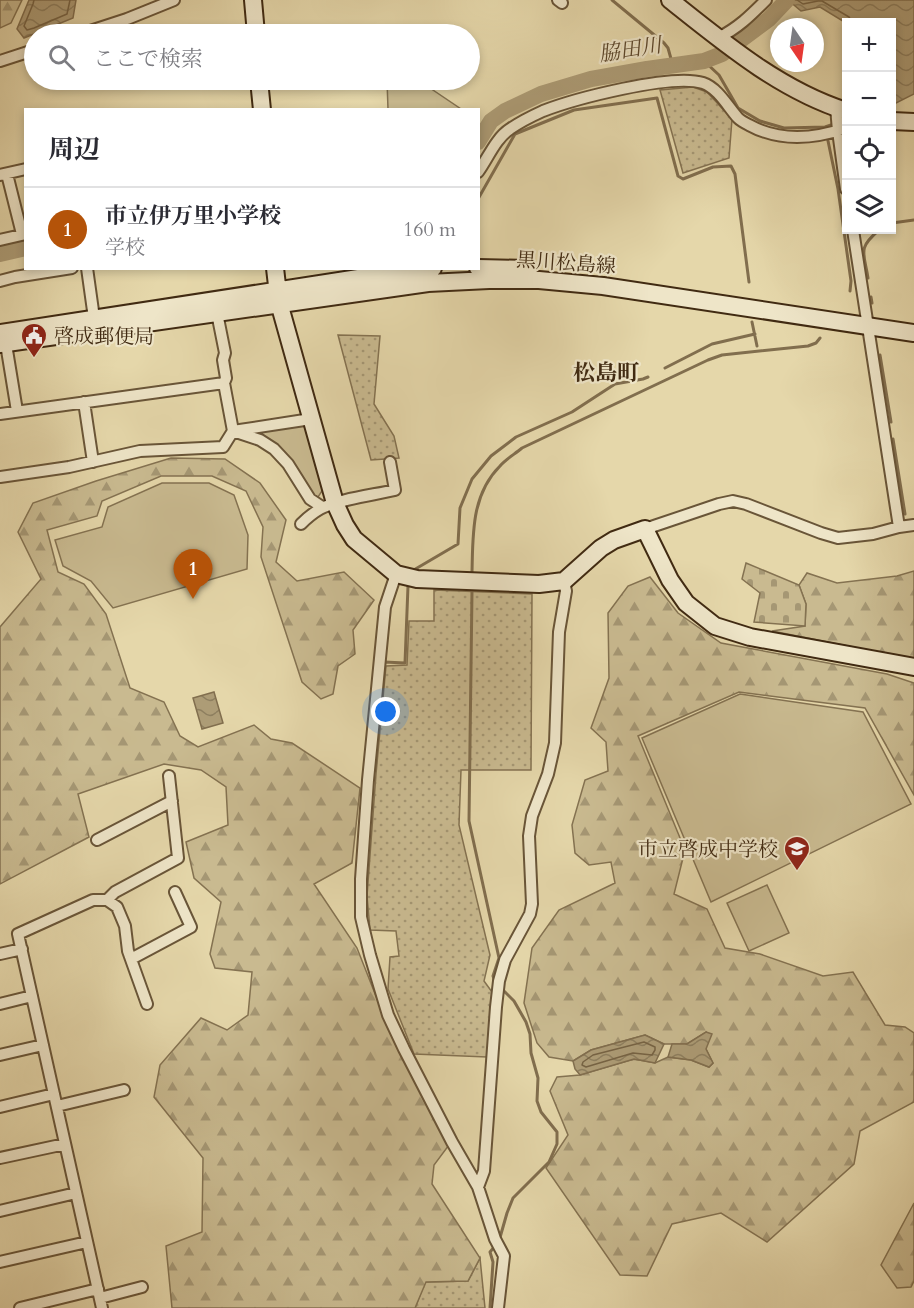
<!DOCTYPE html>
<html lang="ja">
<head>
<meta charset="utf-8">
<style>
  body { margin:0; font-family:Cardo,"Noto Serif JP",serif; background:#f2f2f3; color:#2b2b33 }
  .controls { position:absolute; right:18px; top:18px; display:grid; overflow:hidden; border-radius:0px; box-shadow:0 3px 9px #0003 }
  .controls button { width:54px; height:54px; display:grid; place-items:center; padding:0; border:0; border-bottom:2px solid #e1e1e2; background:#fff; color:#2b2b33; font:30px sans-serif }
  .compass { position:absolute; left:770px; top:18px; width:54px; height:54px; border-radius:50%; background:#fff; box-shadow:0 3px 9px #0003; rotate:167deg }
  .you { position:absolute; left:386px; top:712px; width:21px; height:21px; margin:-15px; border:4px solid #fff; border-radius:50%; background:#1a73e8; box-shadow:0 0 0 9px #1a73e833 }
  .badge { display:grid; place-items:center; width:39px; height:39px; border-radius:50%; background:#b45309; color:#fff; font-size:20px; font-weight:700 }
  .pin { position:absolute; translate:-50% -50px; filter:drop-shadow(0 2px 3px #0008) }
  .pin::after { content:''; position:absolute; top:32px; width:21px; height:18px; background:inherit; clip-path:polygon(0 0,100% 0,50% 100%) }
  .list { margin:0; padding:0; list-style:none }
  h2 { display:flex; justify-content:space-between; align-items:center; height:78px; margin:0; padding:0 24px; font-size:26px }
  h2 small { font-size:20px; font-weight:400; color:#7c7c81 }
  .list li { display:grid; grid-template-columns:39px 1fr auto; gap:18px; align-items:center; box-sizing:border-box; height:84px; padding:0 24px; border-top:2px solid #e1e1e2 }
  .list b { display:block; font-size:22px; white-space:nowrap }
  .list p { margin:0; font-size:20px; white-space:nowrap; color:#7c7c81 }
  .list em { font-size:20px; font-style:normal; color:#7c7c81 }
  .icon { flex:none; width:33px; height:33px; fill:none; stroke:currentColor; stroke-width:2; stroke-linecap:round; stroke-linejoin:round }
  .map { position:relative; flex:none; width:914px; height:1308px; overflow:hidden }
  .search { position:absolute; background:#fff; box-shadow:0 3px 9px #0003; left:24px; top:24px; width:456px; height:66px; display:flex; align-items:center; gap:15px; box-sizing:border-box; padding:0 21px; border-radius:33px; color:#7c7c81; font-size:22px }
  .panel { position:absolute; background:#fff; box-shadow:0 3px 9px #0003; left:24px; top:108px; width:456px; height:162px; border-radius:0px }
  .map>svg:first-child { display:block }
  .grass { fill:url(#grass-dots); stroke:#847251; stroke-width:1.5 }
  .forest { fill:url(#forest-firs); stroke:#847251; stroke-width:1.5 }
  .cemetery { fill:url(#cemetery-stones); stroke:#847251; stroke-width:1.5 }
  .park { fill:#c9ba90; stroke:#847251; stroke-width:1.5 }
  .water { fill:url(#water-waves); stroke:#816e4e; stroke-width:1.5 }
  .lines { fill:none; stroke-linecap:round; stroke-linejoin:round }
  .shore { stroke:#766344; stroke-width:1.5 }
  .stream { stroke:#816e4e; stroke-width:3 }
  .river { stroke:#ad9c76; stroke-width:16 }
  .street-casing { stroke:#695538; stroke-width:14 }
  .secondary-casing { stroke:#402a12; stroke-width:20 }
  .street { stroke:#eee5c8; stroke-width:10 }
  .secondary { stroke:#eee5c8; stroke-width:16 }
  .labels { text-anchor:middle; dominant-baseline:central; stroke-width:4.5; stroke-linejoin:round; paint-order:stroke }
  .street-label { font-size:20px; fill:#402a12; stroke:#eee5c8 }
  .poi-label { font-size:20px; fill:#402a12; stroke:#eee5c8; text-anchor:start }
  .water-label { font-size:21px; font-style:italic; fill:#5b462b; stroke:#eee5c8 }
  .quarter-label { font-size:22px; font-weight:bold; fill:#402a12; stroke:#eee5c8 }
</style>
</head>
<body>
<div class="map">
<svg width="914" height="1308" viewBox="0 0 914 1308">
  <defs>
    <pattern id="grass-dots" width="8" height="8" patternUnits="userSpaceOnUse" patternTransform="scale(1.5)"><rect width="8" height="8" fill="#c9ba90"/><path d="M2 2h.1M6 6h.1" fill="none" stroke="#a59774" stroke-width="1.8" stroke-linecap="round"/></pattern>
    <pattern id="forest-firs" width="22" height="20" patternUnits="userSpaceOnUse" patternTransform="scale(1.5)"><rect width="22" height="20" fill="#c9ba90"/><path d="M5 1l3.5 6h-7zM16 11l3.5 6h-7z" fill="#a59774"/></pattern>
    <pattern id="cemetery-stones" width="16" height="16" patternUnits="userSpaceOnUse" patternTransform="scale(1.5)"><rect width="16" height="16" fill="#c9ba90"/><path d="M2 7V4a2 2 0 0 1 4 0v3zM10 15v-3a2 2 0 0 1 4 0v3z" fill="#a59774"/></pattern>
    <pattern id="water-waves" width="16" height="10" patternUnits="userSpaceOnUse" patternTransform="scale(1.5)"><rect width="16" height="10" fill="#ad9c76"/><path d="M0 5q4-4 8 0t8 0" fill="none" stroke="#8e7f5f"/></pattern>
  </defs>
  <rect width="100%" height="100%" fill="#e5d7aa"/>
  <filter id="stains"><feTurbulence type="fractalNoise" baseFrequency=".00333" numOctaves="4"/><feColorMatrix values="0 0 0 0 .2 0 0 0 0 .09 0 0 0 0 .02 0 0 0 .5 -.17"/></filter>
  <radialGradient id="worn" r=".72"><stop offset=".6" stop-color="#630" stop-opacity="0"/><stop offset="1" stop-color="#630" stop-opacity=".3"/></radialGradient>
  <path class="grass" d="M693,87L707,92L732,119L729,158L683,173L660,90Z
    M338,335L380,336L374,404L394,436L399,458L371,460Z
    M434,590L532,594L531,770H461L459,825L490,955L484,981L492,992L487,1057L414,1054L388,989L390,957L399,956L396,931L370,930L367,896L376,774L386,666L407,665L409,621H434Z
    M480,1258L485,1308H415L425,1282L468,1281Z"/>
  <path class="forest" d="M0,0H22L11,23L0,28Z
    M171,458L225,459L260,483L286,520L276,562L297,581L344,572L374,600L353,630L355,654L338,666L333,694L321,699L302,682L261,557L263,527L246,491L212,476H161L102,501L97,516L47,530L58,572L84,584L106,614L130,688L164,702L180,736L198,747L254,725L271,739L292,743L360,788L352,863L314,884L357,948L385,1019L449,1145L434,1165L432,1184L480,1258L468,1281L426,1282L415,1308H172L166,1246L202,1232L203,1158L154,1097L160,1065L201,1018L227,1030L248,1015L252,972L215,968L210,954L221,902L194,878L186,842L228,825L226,787L201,770L164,764L78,794L89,837L0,884V627L41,579L18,532L33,503L96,481Z
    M914,571V659L772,631L805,626L806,604L799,585L807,573L837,583L897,576Z
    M650,577L678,613L721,643L887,674L914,683V795L865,708L739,692L638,736L685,850L674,894L707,909L725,948L760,954L823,976L853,972L885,1025L905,1027L914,1033V1102L860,1131L854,1164L767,1242L721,1213L672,1224L647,1276L620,1275L546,1168L568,1135L550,1091L557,1077L580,1075L634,1059L655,1063L668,1057L691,1060L709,1067L713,1063L706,1049V1032L687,1044H664L645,1035L591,1050L573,1061L549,1057L537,1043L524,1003L532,948L559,910L615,883L611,862L589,865L575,853L572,825L585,780L608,771L606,742L591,728L609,678L608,613L628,586Z
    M914,1203V1281L911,1287L897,1288L881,1265Z"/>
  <path class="cemetery" d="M746,563L799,585L806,604L805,626L754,622L760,593L742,579Z"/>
  <path class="park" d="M387,80H418L461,109H388Z
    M305,425L324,488L318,497H312L252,432Z
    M162,483H209L234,495L248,535L247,569L113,608L91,581L63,566L55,540L102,527L108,507Z
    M740,694L863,712L911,804L711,902L642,738Z
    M767,885L789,933L749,951L727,903Z"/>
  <path class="water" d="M29,0H76L73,18L24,38L17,29Z
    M788,0H914V94L892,105V22L846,23L820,7L801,11Z
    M214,692L223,723L202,729L193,698Z
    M706,1032L712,1034L706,1049L713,1063L709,1067L691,1060L668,1057L672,1044H687Z
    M645,1035L664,1044L655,1063L634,1059L580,1075L575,1069L573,1061L591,1050Z"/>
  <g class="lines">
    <path class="shore" d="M34,0L33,4L24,26L27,30L34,28L67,14L70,0
      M797,0L803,4L818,1H822L849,17L852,22
      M644,1042L655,1047V1050L652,1055L633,1053L586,1067L582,1065L583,1062L593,1055Z"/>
    <path class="stream" d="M612,0L664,43L668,48L673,66
      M704,61L719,75L738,108L760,121L784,128L825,127L846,120
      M827,136L838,189L851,281L850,291
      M478,199L515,134L574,110L657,98L678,176L683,179L713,167L731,166L735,174L749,282
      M892,223L914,220
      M868,278C864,252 857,249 879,230
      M871,297L872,303
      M752,322L757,346
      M880,355L891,422
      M665,368L712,344L755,334
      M893,439L905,514
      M412,571L458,544L460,508L472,479L491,456L516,437L572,412L615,384L643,379L648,377
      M472,572C473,535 471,495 500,466C506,459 515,454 522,448L708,360L722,355L808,346L816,343L820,338
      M472,591L469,821L499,958L493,976L495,982
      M384,664V662L405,663L408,586
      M375,771L380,710
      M499,1241L507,1213L513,1198L549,1162L557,1144V1132L541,1112L537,1101L538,1078L531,1053L530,1034L526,1022L514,1001L502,989
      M490,1308L493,1262L490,1252L495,1246"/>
    <path class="river" d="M478,142L491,121L505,111L541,94L591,79L647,69L704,61L722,54L769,19L787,0
      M0,254L26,248"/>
    <defs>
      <path id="street" d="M558,0L562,3
        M81,34L127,19L174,0
        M718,38C738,28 750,16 766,0
        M0,61L34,50
        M836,107L838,131L846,189
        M478,172C488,158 496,138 510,129C520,122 532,116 543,111C574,99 672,73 703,83C718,88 728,107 738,118C741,121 745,123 749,125C780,142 814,139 846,128
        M7,174L22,234
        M0,175L26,169
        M853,230L899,527
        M0,240L26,234
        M87,268L94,318
        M0,281L15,277L72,268
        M217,313L225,353L223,360L226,378L224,383
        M5,338L17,411
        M84,402L93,462
        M0,414L224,383L233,431L311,419
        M0,477L69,467L140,451L223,447L233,431L260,440L274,449L288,464L310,499L322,507
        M301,524C307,518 313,513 320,509C338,499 374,495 395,490L390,462
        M645,529L719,504L733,501L746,504L821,533L838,538L873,534L899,527L914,525
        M396,574L385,607L377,689L368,780L361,879V917L370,955L388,1015L404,1049L452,1142L478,1187L495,1239L504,1256L498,1308
        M97,840L172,801
        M107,900L115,892L178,858L169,776
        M0,954L22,949
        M131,959L191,927L175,892
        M0,1004L32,996
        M0,1055L43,1045
        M57,1106L124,1090
        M0,1107L54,1094
        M0,1158L65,1144
        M478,1187L484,1171L496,1007L499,981L505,960L530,914L532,904L529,836L532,816L548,774L555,743L559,632L566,591L564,581
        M0,1211L76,1193
        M0,1262L87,1242
        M100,1298L142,1287
        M20,1308L98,1289
        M102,1308L18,934L93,900H107L117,907L125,926L128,951L147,1004"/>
      <path id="secondary" d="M253,0L256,34
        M670,0C724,43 780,90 846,111
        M259,80L262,110
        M892,121L914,122
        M275,268L279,303L335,503L345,525L354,539L396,574L417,579L539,584L564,581L601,548L614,540L645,529L670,580L686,603L715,626L750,637L914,667
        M478,268L529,269
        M0,333L378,275L433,268
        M0,344L428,283L489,280H539L603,286L914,333"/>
    </defs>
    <use href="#street" class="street-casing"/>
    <use href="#secondary" class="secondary-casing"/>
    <use href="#street" class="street"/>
    <use href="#secondary" class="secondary"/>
  </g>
  <defs>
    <symbol id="civic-pin" viewBox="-11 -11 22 30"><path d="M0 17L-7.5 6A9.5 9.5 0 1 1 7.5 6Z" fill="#8f2418" stroke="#eee5c8"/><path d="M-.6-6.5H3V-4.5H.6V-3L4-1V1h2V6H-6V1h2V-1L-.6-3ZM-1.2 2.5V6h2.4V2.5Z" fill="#fff"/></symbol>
    <symbol id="school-pin" viewBox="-11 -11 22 30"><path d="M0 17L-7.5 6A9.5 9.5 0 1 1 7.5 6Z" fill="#8f2418" stroke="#eee5c8"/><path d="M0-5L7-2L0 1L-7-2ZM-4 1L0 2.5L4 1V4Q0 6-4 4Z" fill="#fff"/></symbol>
  </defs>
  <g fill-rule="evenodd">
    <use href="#civic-pin" x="19" y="321" width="30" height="40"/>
    <use href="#school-pin" x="782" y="834" width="30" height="40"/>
  </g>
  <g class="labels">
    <g class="street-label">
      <text transform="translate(566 263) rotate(4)">黒川松島線</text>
    </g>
    <g class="poi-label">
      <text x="54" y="336">啓成郵便局</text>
      <text x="778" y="849" text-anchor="end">市立啓成中学校</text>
    </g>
    <g class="water-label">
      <text transform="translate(630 50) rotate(-9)">脇田川</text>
    </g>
    <g class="quarter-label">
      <text x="606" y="373">松島町</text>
    </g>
  </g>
  <rect width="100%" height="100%" filter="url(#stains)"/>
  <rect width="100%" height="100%" fill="url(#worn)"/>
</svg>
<div class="controls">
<button>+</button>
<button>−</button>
<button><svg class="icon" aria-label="locate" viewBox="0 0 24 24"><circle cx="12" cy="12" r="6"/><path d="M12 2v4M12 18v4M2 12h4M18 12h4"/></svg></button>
<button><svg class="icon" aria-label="layers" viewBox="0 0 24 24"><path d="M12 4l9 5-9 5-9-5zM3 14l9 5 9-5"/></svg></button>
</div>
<svg class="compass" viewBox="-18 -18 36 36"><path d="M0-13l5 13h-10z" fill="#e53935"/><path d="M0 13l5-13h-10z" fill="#7c7c81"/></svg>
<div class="you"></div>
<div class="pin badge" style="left:193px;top:599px">1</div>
<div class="search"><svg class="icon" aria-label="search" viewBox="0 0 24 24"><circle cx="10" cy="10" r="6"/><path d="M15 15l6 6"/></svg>ここで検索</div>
<section class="panel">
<h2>周辺<small></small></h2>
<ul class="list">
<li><span class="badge">1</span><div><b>市立伊万里小学校</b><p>学校</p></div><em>160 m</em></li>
</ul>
</section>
</div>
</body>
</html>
